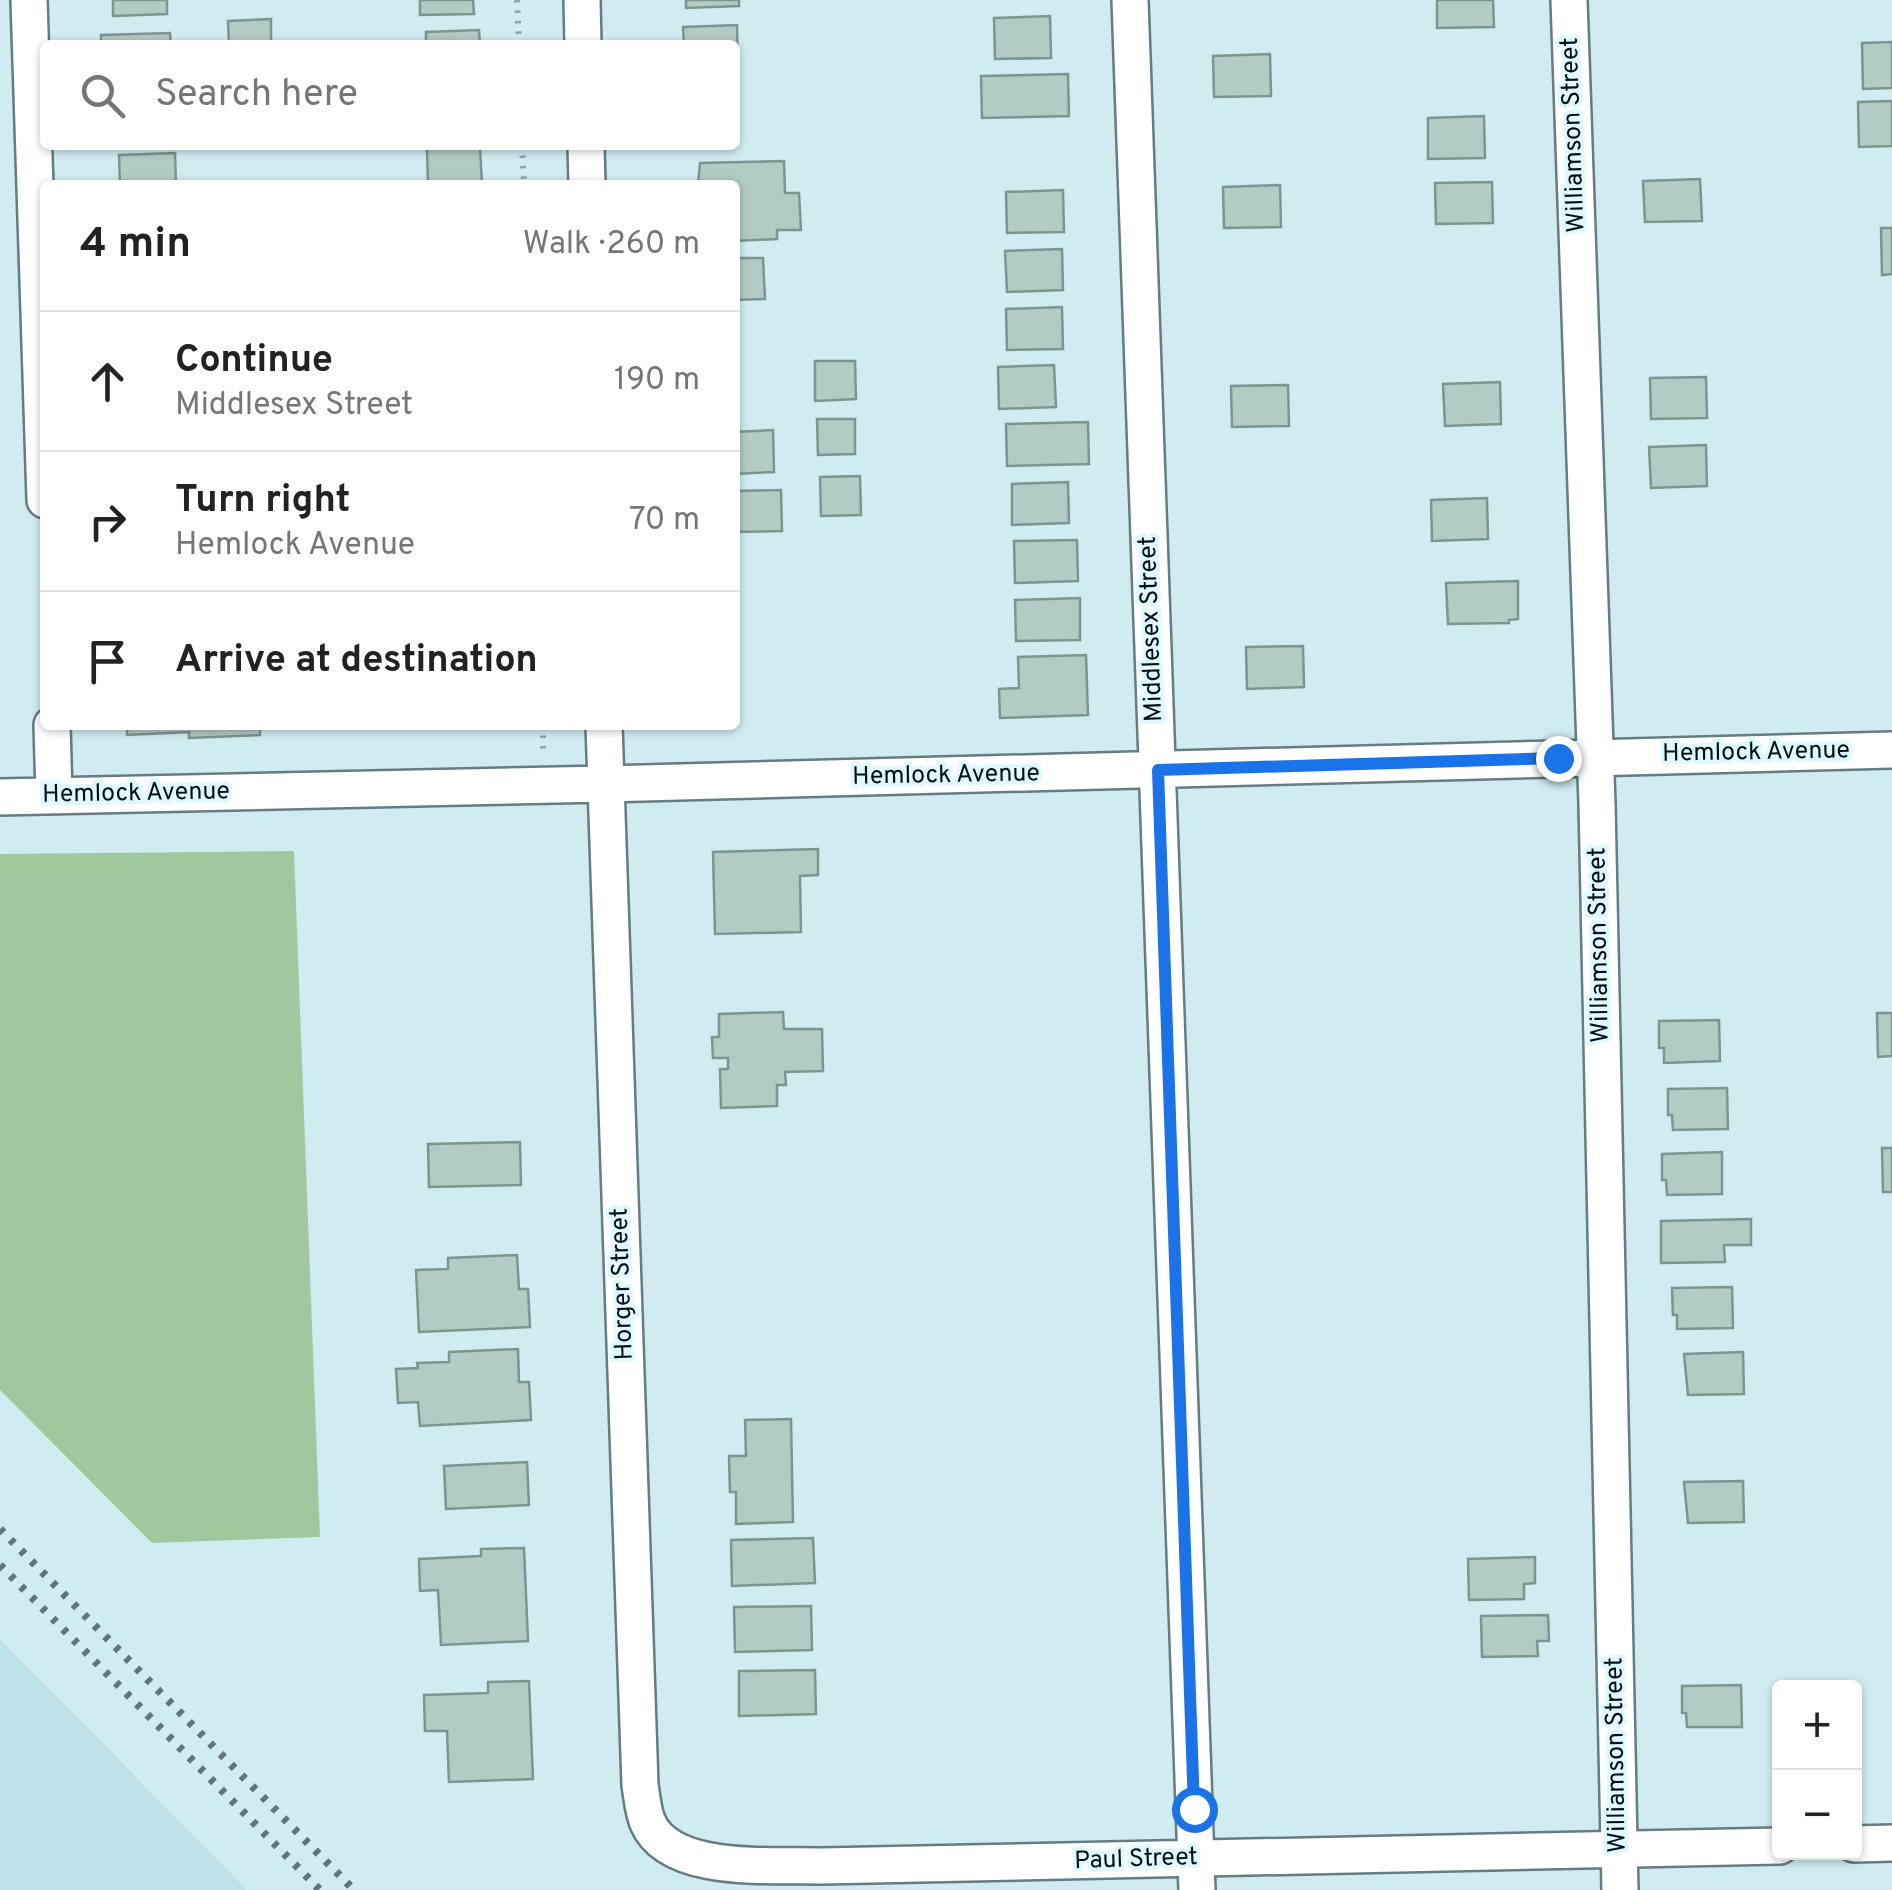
<!DOCTYPE html>
<html lang="en">
<head>
<meta charset="utf-8">
<style>
  body { margin:0; font-family:Overpass,sans-serif; background:#f2f2f2; color:#222 }
  .controls { position:absolute; right:30px; bottom:30px; display:grid; overflow:hidden; border-radius:10px; box-shadow:0 2px 8px #0004 }
  .controls button { width:90px; height:90px; display:grid; place-items:center; padding:0; border:0; border-bottom:2px solid #e0e0e0; background:#fff; color:#222; font:50px sans-serif }
  .stop { position:absolute; width:30px; height:30px; margin:-22px; border:8px solid #1a73e8; border-radius:50%; background:#fff }
  .stop.end { background:#1a73e8; border-color:#fff; box-shadow:0 2px 10px #0008 }
  .list { margin:0; padding:0; list-style:none }
  h2 { display:flex; justify-content:space-between; align-items:center; height:130px; margin:0; padding:0 40px; font-size:42px }
  h2 small { font-size:32px; font-weight:400; color:#767676 }
  .list li { display:grid; grid-template-columns:65px 1fr auto; gap:30px; align-items:center; box-sizing:border-box; height:140px; padding:0 40px; border-top:2px solid #e0e0e0 }
  .list b { display:block; font-size:38px; white-space:nowrap }
  .list p { margin:0; font-size:32px; white-space:nowrap; color:#767676 }
  .list em { font-size:32px; font-style:normal; color:#767676 }
  .icon { flex:none; width:55px; height:55px; fill:none; stroke:currentColor; stroke-width:2; stroke-linecap:round; stroke-linejoin:round }
  .map { position:relative; flex:none; width:1892px; height:1890px; overflow:hidden }
  .search { position:absolute; background:#fff; box-shadow:0 2px 8px #0004; left:40px; top:40px; width:700px; height:110px; display:flex; align-items:center; gap:25px; box-sizing:border-box; padding:0 35px; border-radius:10px; color:#767676; font-size:38px }
  .panel { position:absolute; background:#fff; box-shadow:0 2px 8px #0004; left:40px; top:180px; width:700px; height:550px; border-radius:10px }
  .map>svg:first-child { display:block }
  .built { fill:#bde1e8 }
  .green { fill:#9fc89f }
  .building { fill:#b2cbc5; stroke:#7d958f; stroke-width:2.5 }
  .lines { fill:none; stroke-linecap:round; stroke-linejoin:round }
  .minor-casing { stroke:#657d82; stroke-width:40 }
  .path { stroke:#8fa4a8; stroke-width:6; stroke-dasharray:2.5 8; stroke-linecap:butt }
  .minor { stroke:#fff; stroke-width:35 }
  .rail { stroke:#637478; stroke-width:8; stroke-dasharray:5 10; stroke-linecap:butt }
  .route { stroke:#1a73e8; stroke-width:12 }
  .labels { text-anchor:middle; dominant-baseline:central; stroke-width:8; stroke-linejoin:round; paint-order:stroke }
  .street-label { font-size:25px; fill:#060f11; stroke:#def9ff }
</style>
</head>
<body>
<div class="map">
<svg width="1892" height="1890" viewBox="0 0 1892 1890">
  <rect width="100%" height="100%" fill="#d1ecf1"/>
  <path class="built" d="M0,1639L247,1890H0Z"/>
  <path class="green" d="M294,851L320,1537L152,1543L0,1390V854Z"/>
  <path class="building" d="M113,0H167V14L113,16Z
    M420,0H473L474,14L420,15Z
    M686,0H739V6L686,8Z
    M1437,0H1493L1494,27L1437,28Z
    M1050,16L1051,58L995,59L994,18Z
    M271,19V45H229L228,21Z
    M737,25L738,66H735V45H684L683,27Z
    M479,30L480,45H426V32Z
    M170,33L171,45H101V35Z
    M1892,42V88L1863,89L1862,43Z
    M1270,54L1271,96L1214,97L1213,56Z
    M1068,74L1069,116L982,118L981,76Z
    M1892,101V146L1859,147L1858,102Z
    M1484,116L1485,158L1428,159V118Z
    M480,147L482,185H428L427,149Z
    M175,153L176,185H120L119,155Z
    M784,161L785,193H799L801,230H777V239L735,241V185H698L700,163Z
    M1700,179L1702,221L1645,222L1643,181Z
    M1492,182L1493,223L1436,224L1435,183Z
    M1280,185L1281,227L1224,228L1223,187Z
    M1063,190L1064,232L1007,233L1006,192Z
    M1881,228H1892V274L1882,275Z
    M1062,249L1063,290L1007,292L1005,251Z
    M735,258H763L765,299L735,300Z
    M1062,307L1063,349L1007,350L1006,309Z
    M815,361H855L856,399L815,401Z
    M1054,365L1056,407L999,409L998,367Z
    M1706,377L1707,418L1651,419L1650,378Z
    M1500,382L1501,424L1445,426L1443,384Z
    M1288,385L1289,426L1232,427L1231,386Z
    M817,419H855V454L818,455Z
    M1088,422L1089,464L1007,466L1006,424Z
    M773,430L774,472L735,474V432Z
    M1706,445L1707,486L1651,488L1649,447Z
    M860,476L861,515L821,516L820,477Z
    M1068,482L1069,523L1012,525V484Z
    M781,490L782,531L735,532V491Z
    M1487,498L1488,539L1432,541L1431,500Z
    M1077,540L1078,581L1015,583L1014,541Z
    M1518,581V619L1509,620V623L1448,624L1446,583Z
    M1080,598V640L1016,641L1015,600Z
    M1303,646L1304,687L1247,689L1246,647Z
    M1086,655L1088,715L1000,718L999,689L1019,688L1018,657Z
    M127,725H260V735L189,738V732L127,735Z
    M818,849V875L800,876L801,932L715,934L713,852Z
    M783,1012L784,1029H822L823,1071L785,1072L786,1085H777V1106L721,1108L720,1069H728V1058H713L712,1037H719V1014Z
    M1877,1013H1892V1056L1878,1057Z
    M1719,1020L1720,1061L1664,1063V1048H1659V1021Z
    M1727,1088L1728,1129L1673,1130L1672,1115H1668V1089Z
    M520,1142L521,1185L429,1187L428,1144Z
    M1882,1148H1892V1192H1883Z
    M1722,1152V1194L1667,1195L1666,1180H1662V1154Z
    M1751,1219V1245H1724L1725,1262L1661,1263V1221Z
    M517,1255L519,1289H528L530,1327L419,1332L416,1270L448,1269V1258Z
    M1732,1287L1733,1328L1677,1329V1315H1673L1672,1288Z
    M518,1349L519,1382H529L531,1420L420,1426L418,1402L398,1403L396,1369L418,1368L417,1363L449,1362V1352Z
    M1743,1352L1744,1394L1688,1395L1684,1354Z
    M791,1419L793,1522L736,1524V1492H730L729,1456H746L745,1420Z
    M527,1462L529,1505L446,1509L444,1466Z
    M1743,1481L1744,1522L1688,1523L1684,1482Z
    M813,1538L815,1583L732,1586L731,1540Z
    M524,1548L528,1641L441,1645L438,1590L420,1591L419,1559L481,1556V1549Z
    M1535,1557V1583L1524,1584V1599L1469,1600L1468,1559Z
    M811,1606L812,1650L735,1652L734,1607Z
    M1548,1615L1549,1641H1537L1538,1656L1482,1657L1481,1616Z
    M815,1670L816,1714L739,1716V1671Z
    M529,1681L533,1779L449,1782L447,1731H425L424,1695L488,1693V1682Z
    M1741,1685L1742,1727H1687L1686,1713H1682V1686Z"/>
  <g class="lines">
    <defs>
      <path id="minor" d="M29,0L45,500
        M582,0L583,45
        M1130,0L1197,1890
        M1569,0L1597,804L1620,1890
        M586,145L587,185
        M52,725L54,795
        M604,725L640,1785C642,1797 643,1812 648,1823C671,1875 774,1864 822,1866L1780,1846
        M0,797L605,784L1892,750
        M1854,1844L1892,1843"/>
    </defs>
    <use href="#minor" class="minor-casing"/>
    <path class="path" d="M517,0L519,45
      M522,145L524,185
      M543,725V754"/>
    <use href="#minor" class="minor"/>
    <path class="rail" d="M0,1529L354,1890
      M0,1565L320,1890"/>
  </g>
  <g class="lines">
    <path class="route" d="M1194,1809L1158,770L1558,758"/>
  </g>
  <g class="labels">
    <g class="street-label">
      <text transform="translate(1574 135) rotate(-92)">Williamson Street</text>
      <text transform="translate(1152 629) rotate(-92)">Middlesex Street</text>
      <text transform="translate(1756 753) rotate(-1)">Hemlock Avenue</text>
      <text transform="translate(946 776) rotate(-1)">Hemlock Avenue</text>
      <text transform="translate(136 794) rotate(-1)">Hemlock Avenue</text>
      <text transform="translate(1600 945) rotate(-91)">Williamson Street</text>
      <text transform="translate(623 1284) rotate(-92)">Horger Street</text>
      <text transform="translate(1617 1755) rotate(-91)">Williamson Street</text>
      <text transform="translate(1136 1860) rotate(-2)">Paul Street</text>
    </g>
  </g>
</svg>
<div class="controls">
<button>+</button>
<button>−</button>
</div>
<div class="stop" style="left:1194px;top:1809px"></div>
<div class="stop end" style="left:1558px;top:758px"></div>
<div class="search"><svg class="icon" aria-label="search" viewBox="0 0 24 24"><circle cx="10" cy="10" r="6"/><path d="M15 15l6 6"/></svg>Search here</div>
<section class="panel">
<h2>4 min<small>Walk · 260 m</small></h2>
<ul class="list">
<li><svg class="icon" aria-label="ahead" viewBox="0 0 24 24"><path d="M12 20V5M6 11l6-6 6 6"/></svg><div><b>Continue</b><p>Middlesex Street</p></div><em>190 m</em></li>
<li><svg class="icon" aria-label="right" viewBox="0 0 24 24"><path d="M7 20v-9h11M14 6l5 5-5 5"/></svg><div><b>Turn right</b><p>Hemlock Avenue</p></div><em>70 m</em></li>
<li><svg class="icon" aria-label="arrive" viewBox="0 0 24 24"><path d="M6 21V4h12l-3 4 3 4H6"/></svg><div><b>Arrive at destination</b></div></li>
</ul>
</section>
</div>
</body>
</html>
